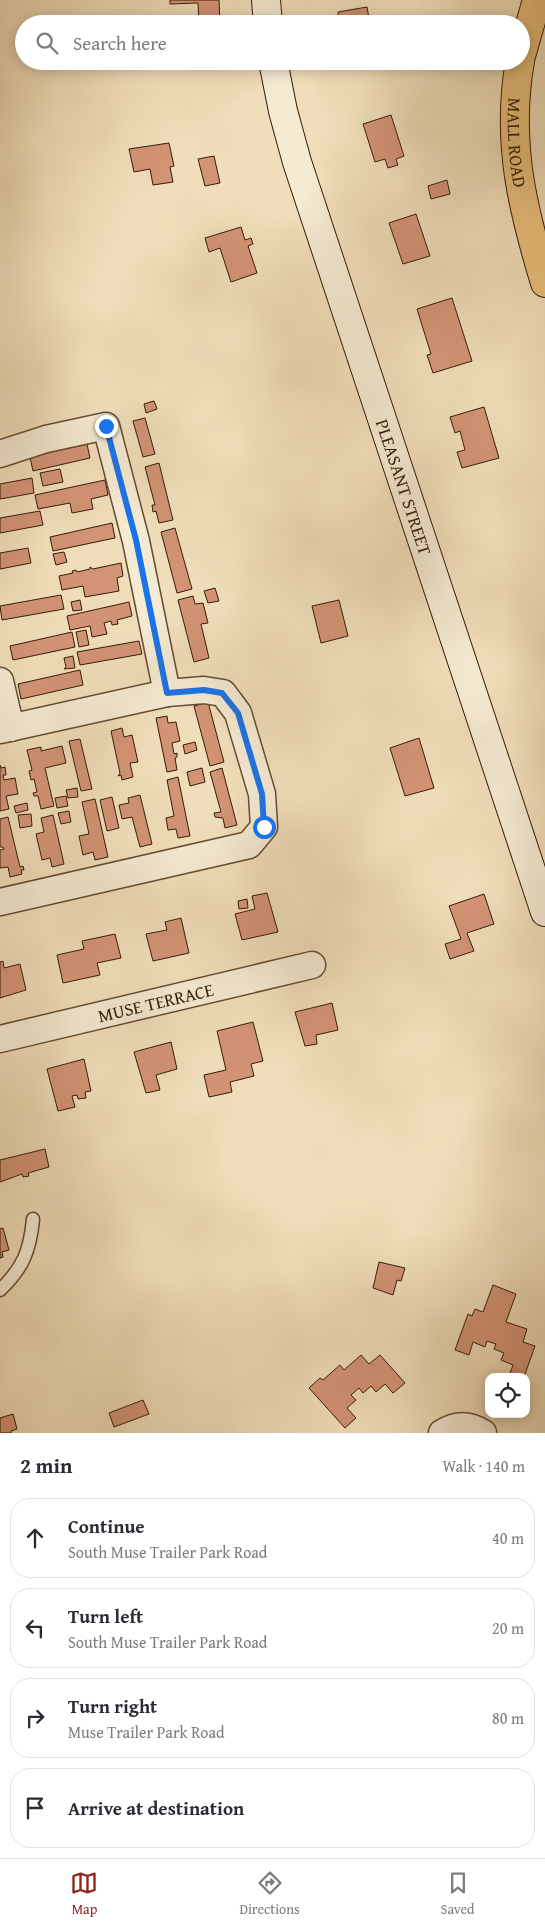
<!DOCTYPE html>
<html lang="en">
<head>
<meta charset="utf-8">
<style>
  body { margin:0; font-family:"Gentium Book Plus",serif; background:#f2f2f3; color:#2b2b33 }
  .controls { position:absolute; right:15px; bottom:15px; display:grid; overflow:hidden; border-radius:10px; box-shadow:0 2px 12px #0003 }
  .controls button { width:45px; height:45px; display:grid; place-items:center; padding:0; border:0; border-bottom:1px solid #e1e1e2; background:#fff; color:#2b2b33; font:25px sans-serif }
  .stop { position:absolute; width:15px; height:15px; margin:-11px; border:4px solid #1a73e8; border-radius:50%; background:#fff }
  .stop.end { background:#1a73e8; border-color:#fff; box-shadow:0 1px 5px #0008 }
  .list { margin:0; padding:0; list-style:none }
  h2 { display:flex; justify-content:space-between; align-items:center; height:65px; margin:0; padding:0 20px; font-size:21px }
  h2 small { font-size:16px; font-weight:400; color:#7c7c81 }
  .list li { display:grid; grid-template-columns:32px 1fr auto; gap:15px; align-items:center; box-sizing:border-box; height:80px; margin:0 10px 10px; padding:0 10px; border:1px solid #e1e1e2; border-radius:20px }
  .list b { display:block; font-size:19px; white-space:nowrap }
  .list p { margin:0; font-size:16px; white-space:nowrap; color:#7c7c81 }
  .list em { font-size:16px; font-style:normal; color:#7c7c81 }
  .icon { flex:none; width:28px; height:28px; fill:none; stroke:currentColor; stroke-width:2; stroke-linecap:round; stroke-linejoin:round }
  .map { position:relative; flex:none; width:545px; height:1433px; overflow:hidden }
  .search { position:absolute; background:#fff; box-shadow:0 2px 12px #0003; left:15px; right:15px; top:15px; height:55px; display:flex; align-items:center; gap:12px; box-sizing:border-box; padding:0 18px; border-radius:28px; color:#7c7c81; font-size:19px }
  .sheet { height:425px; background:#fff }
  nav { display:flex; justify-content:space-around; align-items:center; box-sizing:border-box; height:70px; border-top:1px solid #e1e1e2; background:#fff; font-size:14px; color:#7c7c81 }
  nav a { display:grid; justify-items:center; gap:2px }
  nav .on { color:#8f2418 }
  .map>svg:first-child { display:block }
  .building { fill:#d39376; stroke:#341d04 }
  .lines { fill:none; stroke-linecap:round; stroke-linejoin:round }
  .lane-casing { stroke:#634d32; stroke-width:15 }
  .street-casing { stroke:#634d32; stroke-width:29 }
  .secondary-casing { stroke:#341d04; stroke-width:30 }
  .primary-casing { stroke:#341d04; stroke-width:30 }
  .lane { stroke:#f5ead2; stroke-width:12 }
  .street { stroke:#f5ead2; stroke-width:26 }
  .secondary { stroke:#f5ead2; stroke-width:28 }
  .primary { stroke:#e8bf7d; stroke-width:28 }
  .route { stroke:#1a73e8; stroke-width:6 }
  .labels { text-anchor:middle; dominant-baseline:central; stroke-width:4; stroke-linejoin:round; paint-order:stroke }
  .street-label { font-size:18px; fill:#341d04; stroke:#f5ead2 }
</style>
</head>
<body>
<div class="map">
<svg width="545" height="1433" viewBox="0 0 545 1433">
  <rect width="100%" height="100%" fill="#f0deba"/>
  <filter id="stains"><feTurbulence type="fractalNoise" baseFrequency=".004" numOctaves="4"/><feColorMatrix values="0 0 0 0 .2 0 0 0 0 .09 0 0 0 0 .02 0 0 0 .5 -.17"/></filter>
  <radialGradient id="worn" r=".72"><stop offset=".6" stop-color="#630" stop-opacity="0"/><stop offset="1" stop-color="#630" stop-opacity=".3"/></radialGradient>
  <path class="building" d="M170,0H219L220,24H199L198,3L170,4Z
    M367,7L370,24H339L338,12Z
    M391,115L404,156L396,159L398,165L388,168L385,159L375,162L363,124Z
    M169,143L174,166L170,167L173,182L153,185L150,169L134,172L129,149Z
    M214,156L220,183L205,186L198,159Z
    M447,180L450,194L431,199L428,186Z
    M416,214L430,256L403,264L389,223Z
    M241,227L245,240L251,238L253,244L248,246L257,273L231,282L220,248L209,252L205,238Z
    M452,298L472,361L433,373L427,355L431,354L417,309Z
    M154,401L157,409L146,413L144,404Z
    M484,407L499,458L462,468L457,452L465,450L460,431L455,433L450,417Z
    M145,418L155,454L143,457L133,421Z
    M87,444L90,458L33,471L30,457Z
    M159,463L173,520L159,523L156,511L153,512L152,505H155L145,467Z
    M60,469L63,482L43,486L40,473Z
    M32,478L34,493L0,499V484Z
    M105,480L108,495L91,499L93,509L72,513L70,503L38,509L35,495Z
    M40,511L43,525L0,533V518Z
    M112,523L115,538L53,551L50,537Z
    M175,528L192,589L177,593L161,532Z
    M28,548L31,563L0,569V553Z
    M64,552L67,562L56,565L53,554Z
    M121,563L123,576L117,578L119,591L85,597L83,586L62,590L59,576L73,573L72,571L76,570L77,572L90,569V567L93,569Z
    M215,588L219,601L208,603L204,591Z
    M61,595L64,609L2,620L0,606Z
    M193,596L195,604L203,603L208,623L201,624L209,658L194,662L178,600Z
    M80,600L82,610L73,611L71,602Z
    M339,600L348,636L321,643L312,606Z
    M129,602L132,616L117,620L118,624L112,625L111,621L104,623L107,634L92,637L90,626L70,630L67,616Z
    M86,630L89,645L79,647L76,632Z
    M72,632L75,647L13,660L10,646Z
    M139,641L142,654L80,665L77,652Z
    M73,656L75,668L64,669L66,667L64,658Z
    M80,670L83,685L21,699L18,684Z
    M208,702L224,762L210,766L194,706Z
    M167,716L168,723L176,722L180,741L172,743L174,754L177,753V757L175,758L177,770L167,772L156,718Z
    M122,728L124,737L132,735L138,762L130,763L133,777L122,780L121,775L118,776L120,773L111,731Z
    M419,738L434,788L405,796L390,748Z
    M80,739L92,789L81,791L69,741Z
    M195,742L197,750L185,754L183,745Z
    M62,746L66,763L45,768L54,806L41,809L38,796H34L33,793L37,792L34,779L31,780L29,771L32,770L27,750L41,747V751Z
    M0,765L1,768L5,767L6,775H3L4,780L15,778L18,794L6,796L9,809L0,811Z
    M202,768L205,782L190,786L187,772Z
    M222,768L237,825L225,828L223,818L215,817L214,813L221,812L210,772Z
    M178,777L190,836L178,838L176,829L168,830L166,818L174,816L167,780Z
    M77,788L78,797L68,798L66,790Z
    M140,795L152,844L140,847L132,817L122,819L119,805L129,803L128,798Z
    M66,796L68,806L57,808L55,798Z
    M112,797L119,828L107,831L100,800Z
    M95,799L108,857L95,860L93,852L83,855L79,836L89,834L82,802Z
    M27,803L28,810L16,813L14,806Z
    M69,811L71,822L61,824L58,813Z
    M31,814L32,826L20,828L18,815Z
    M53,815L64,864L52,867L50,858L42,860L36,834L44,832L41,818Z
    M8,817L20,867L23,866L24,870H21L22,874L10,877L8,867L0,868V850L4,849L3,847H0V819Z
    M267,893L278,932L242,940L235,914L255,909L252,896Z
    M484,894L494,924L467,933L474,951L450,959L445,944L461,939L449,906Z
    M247,899L248,908L239,909L238,901Z
    M181,918L189,953L153,961L146,934L167,930L165,922Z
    M115,934L121,958L97,963L100,975L63,983L57,955L84,949L82,941Z
    M3,961L4,968L20,964L26,990L0,998V962Z
    M332,1003L338,1030L316,1035L317,1044L305,1046L295,1012Z
    M253,1022L263,1061L251,1064L254,1076L230,1082L232,1092L209,1097L204,1075L226,1070L217,1031Z
    M171,1042L177,1069L156,1075L160,1090L146,1093L134,1052Z
    M84,1059L91,1091L85,1092L86,1098L78,1099L77,1095L72,1096L75,1107L58,1111L47,1069Z
    M45,1149L49,1167L28,1173L29,1176L23,1177L22,1174L0,1182V1160Z
    M3,1228L9,1250L2,1252L3,1257L0,1258V1229Z
    M379,1262L405,1268L401,1281L397,1280L393,1295L373,1288Z
    M493,1285L516,1294L506,1322L527,1329L523,1342L535,1346L524,1377L509,1376L513,1365L501,1360L504,1353L494,1349L496,1344L487,1341L485,1347L473,1342L469,1355L455,1350L468,1314L472,1316L475,1309L483,1312Z
    M361,1355L369,1364L380,1355L405,1383L393,1393L385,1384L376,1392L371,1386L363,1393L359,1388L351,1395L356,1400L347,1408L356,1418L345,1428L309,1388L320,1378L323,1380L340,1365L344,1370Z
    M143,1400L149,1414L114,1427L109,1413Z
    M13,1414L17,1429L11,1431V1433H0V1418Z"/>
  <g class="lines">
    <defs>
      <path id="lane" d="M0,1290C23,1268 30,1251 33,1219"/>
      <g id="street">
        <path d="M0,454L46,439L106,426L136,541L167,693L0,730"/>
        <path d="M0,681L11,728"/>
        <path d="M0,902L249,845L264,827L262,794L238,713L223,693L204,690L167,693"/>
        <path id="s1" d="M0,1039L312,965"/>
        <path d="M442,1433C456,1424 469,1424 483,1433"/>
      </g>
      <g id="secondary">
        <path d="M266,0L268,24"/>
        <path id="s2" d="M273,61L283,111L297,162L545,912"/>
      </g>
      <g id="primary">
        <path d="M521,56L537,0"/>
        <path id="s3" d="M520,61C506,141 522,207 545,283"/>
      </g>
    </defs>
    <use href="#lane" class="lane-casing"/>
    <use href="#street" class="street-casing"/>
    <use href="#secondary" class="secondary-casing"/>
    <use href="#primary" class="primary-casing"/>
    <use href="#lane" class="lane"/>
    <use href="#street" class="street"/>
    <use href="#secondary" class="secondary"/>
    <use href="#primary" class="primary"/>
  </g>
  <g class="lines">
    <path class="route" d="M106,426L136,540L167,693L204,690L222,693L238,713L262,794L264,827"/>
  </g>
  <g class="labels">
    <g class="street-label">
      <text stroke="none"><textPath href="#s3" startOffset="82">MALL ROAD</textPath></text>
      <text stroke="none"><textPath href="#s2" startOffset="446">PLEASANT STREET</textPath></text>
      <text stroke="none"><textPath href="#s1" startOffset="160">MUSE TERRACE</textPath></text>
    </g>
  </g>
  <rect width="100%" height="100%" filter="url(#stains)"/>
  <rect width="100%" height="100%" fill="url(#worn)"/>
</svg>
<div class="controls">
<button><svg class="icon" aria-label="locate" viewBox="0 0 24 24"><circle cx="12" cy="12" r="6"/><path d="M12 2v4M12 18v4M2 12h4M18 12h4"/></svg></button>
</div>
<div class="stop" style="left:264px;top:827px"></div>
<div class="stop end" style="left:106px;top:426px"></div>
<div class="search"><svg class="icon" aria-label="search" viewBox="0 0 24 24"><circle cx="10" cy="10" r="6"/><path d="M15 15l6 6"/></svg>Search here</div>
</div>
<section class="sheet">
<h2>2 min<small>Walk · 140 m</small></h2>
<ul class="list">
<li><svg class="icon" aria-label="ahead" viewBox="0 0 24 24"><path d="M12 20V5M6 11l6-6 6 6"/></svg><div><b>Continue</b><p>South Muse Trailer Park Road</p></div><em>40 m</em></li>
<li><svg class="icon" aria-label="left" viewBox="0 0 24 24"><path d="M17 20v-9H6M10 6l-5 5 5 5"/></svg><div><b>Turn left</b><p>South Muse Trailer Park Road</p></div><em>20 m</em></li>
<li><svg class="icon" aria-label="right" viewBox="0 0 24 24"><path d="M7 20v-9h11M14 6l5 5-5 5"/></svg><div><b>Turn right</b><p>Muse Trailer Park Road</p></div><em>80 m</em></li>
<li><svg class="icon" aria-label="arrive" viewBox="0 0 24 24"><path d="M6 21V4h12l-3 4 3 4H6"/></svg><div><b>Arrive at destination</b></div></li>
</ul>
</section>
<nav>
<a class="on"><svg class="icon" aria-label="map" viewBox="0 0 24 24"><path d="M3 6l6-2 6 2 6-2v14l-6 2-6-2-6 2zM9 4v14M15 6v14"/></svg>Map</a>
<a><svg class="icon" aria-label="directions" viewBox="0 0 24 24"><path d="M12 3l9 9-9 9-9-9zM9 14v-3h6M13 9l2 2-2 2"/></svg>Directions</a>
<a><svg class="icon" aria-label="saved" viewBox="0 0 24 24"><path d="M7 4h10v16l-5-4-5 4z"/></svg>Saved</a>
</nav>
</body>
</html>
